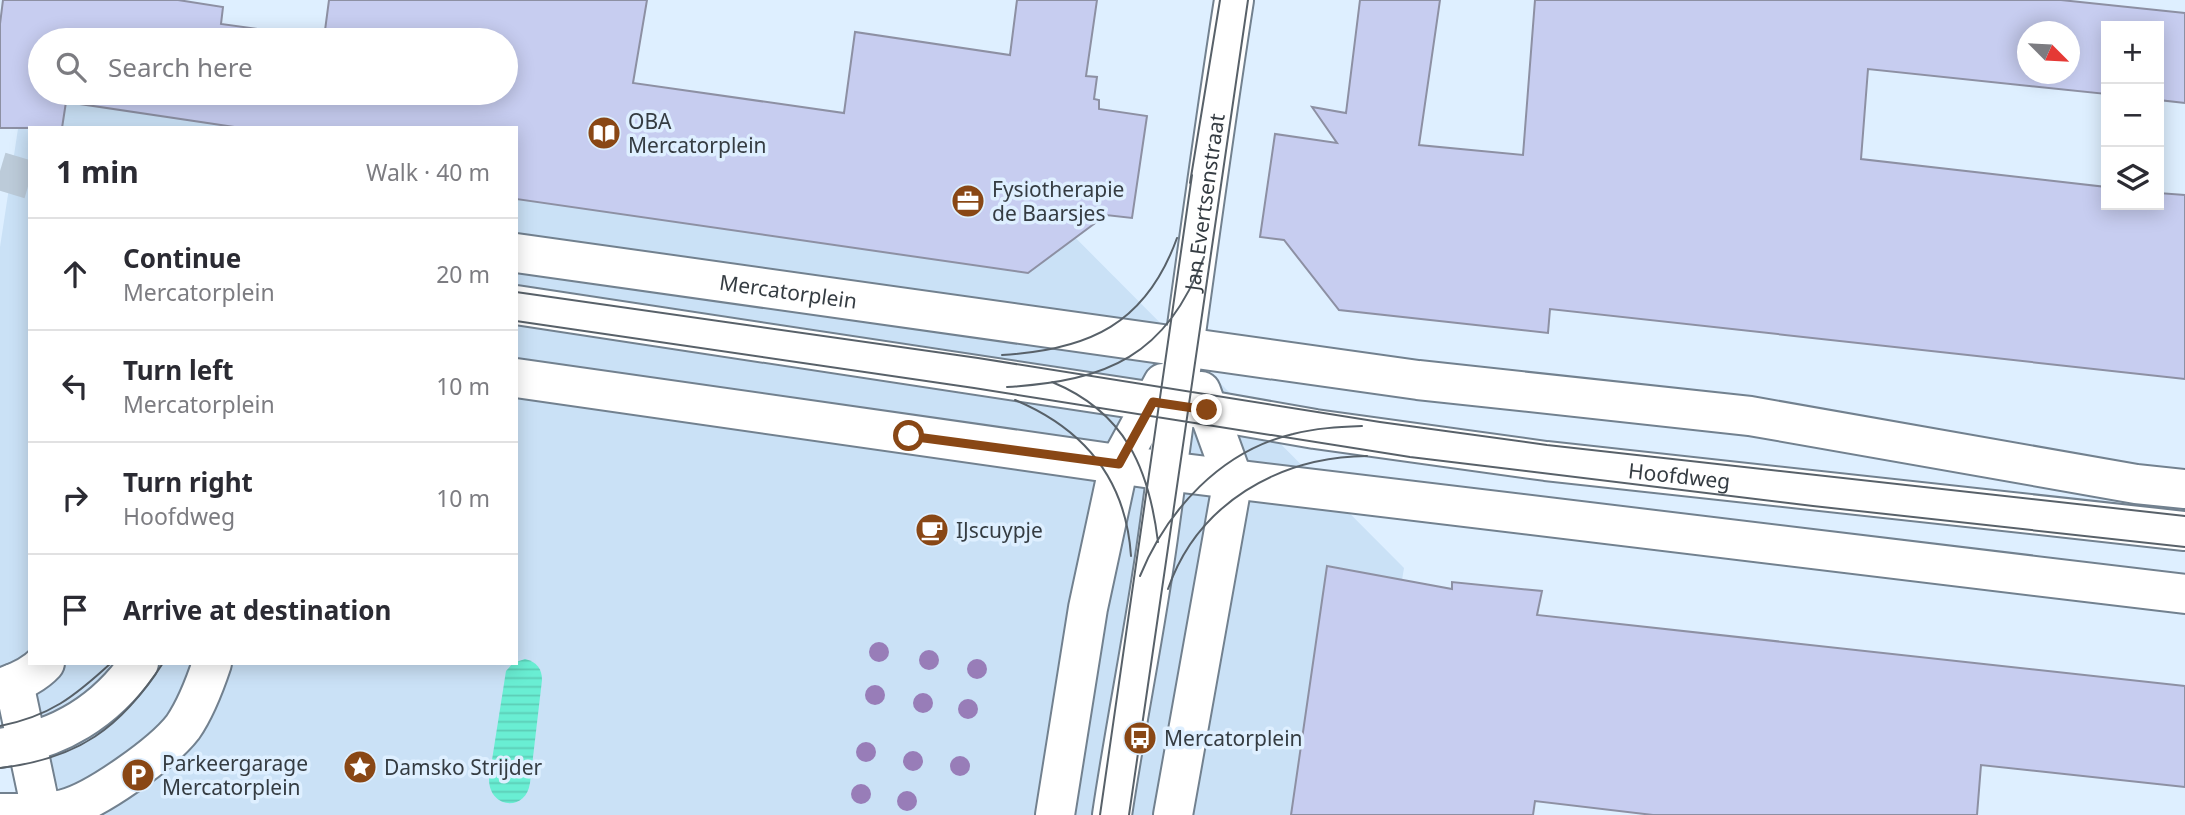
<!DOCTYPE html>
<html lang="en">
<head>
<meta charset="utf-8">
<style>
  body { margin:0; font-family:"Noto Sans",sans-serif; background:#f7f7f7; color:#2b2b33 }
  .controls { position:absolute; right:21px; top:21px; display:grid; overflow:hidden; border-radius:0px; box-shadow:0 4px 18px #0003 }
  .controls button { width:63px; height:63px; display:grid; place-items:center; padding:0; border:0; border-bottom:2px solid #e1e1e2; background:#fff; color:#2b2b33; font:35px sans-serif }
  .compass { position:absolute; left:2017px; top:21px; width:63px; height:63px; border-radius:50%; background:#fff; box-shadow:0 4px 18px #0003; rotate:114deg }
  .stop { position:absolute; width:21px; height:21px; margin:-16px; border:5px solid #894715; border-radius:50%; background:#fff }
  .stop.end { background:#894715; border-color:#fff; box-shadow:0 2px 7px #0008 }
  .list { margin:0; padding:0; list-style:none }
  h2 { display:flex; justify-content:space-between; align-items:center; height:91px; margin:0; padding:0 28px; font-size:30px }
  h2 small { font-size:23px; font-weight:400; color:#7c7c81 }
  .list li { display:grid; grid-template-columns:46px 1fr auto; gap:21px; align-items:center; box-sizing:border-box; height:112px; padding:0 28px; border-top:2px solid #e1e1e2 }
  .list b { display:block; font-size:26px; white-space:nowrap }
  .list p { margin:0; font-size:23px; white-space:nowrap; color:#7c7c81 }
  .list em { font-size:23px; font-style:normal; color:#7c7c81 }
  .icon { flex:none; width:38px; height:38px; fill:none; stroke:currentColor; stroke-width:2; stroke-linecap:round; stroke-linejoin:round }
  .map { position:relative; flex:none; width:2185px; height:815px; overflow:hidden }
  .search { position:absolute; background:#fff; box-shadow:0 4px 18px #0003; left:28px; top:28px; width:490px; height:77px; display:flex; align-items:center; gap:18px; box-sizing:border-box; padding:0 24px; border-radius:38px; color:#7c7c81; font-size:26px }
  .panel { position:absolute; background:#fff; box-shadow:0 4px 18px #0003; left:28px; top:126px; width:490px; height:539px; border-radius:0px }
  .map>svg:first-child { display:block }
  .built { fill:#cae1f6; fill-rule:evenodd }
  .water { fill:url(#water-rules) }
  .building { fill:#c7cdf0; stroke:#8d90a3; stroke-width:2; fill-rule:evenodd }
  .lines { fill:none; stroke-linecap:round; stroke-linejoin:round }
  .minor-tunnel { stroke:#bccbd9; stroke-width:38; stroke-dasharray:38 19; stroke-linecap:butt }
  .minor-casing { stroke:#72818f; stroke-width:42 }
  .minor { stroke:#fff; stroke-width:38 }
  .tram { stroke:#586169; stroke-width:2 }
  .tree { fill:#987db8 }
  .route { stroke:#894715; stroke-width:9 }
  .labels { text-anchor:middle; dominant-baseline:central; stroke-width:7; stroke-linejoin:round; paint-order:stroke }
  .poi-label { font-size:21px; fill:#353c42; stroke:#deefff; text-anchor:start }
  .street-label { font-size:21px; fill:#353c42; stroke:#deefff }
</style>
</head>
<body>
<div class="map">
<svg width="2185" height="815" viewBox="0 0 2185 815">
  <defs>
    <pattern id="water-rules" width="6" height="5" patternUnits="userSpaceOnUse" patternTransform="scale(1.75)"><rect width="6" height="5" fill="#69eed3"/><path d="M0 2.5h6" fill="none" stroke="#5ccdb6"/></pattern>
  </defs>
  <rect width="100%" height="100%" fill="#deefff"/>
  <path class="built" d="M30,50L40,52V93H360L1015,177L1404,568L1363,815H74L0,682V247ZM30,128H516V663H30Z"/>
  <path class="water" d="M525,659C537,662 542,669 542,680L530,783C526,812 489,809 489,779L506,671L513,663Z"/>
  <path class="building" d="M3,0H178L223,7L221,24L324,38L329,0H647L633,83L844,113L855,32L1010,55L1017,0H1097L1086,76L1097,77L1094,99L1099,100V109L1147,116L1132,218L1106,215L1028,273L516,199V128H241L66,102L62,128H0V24ZM40,40H506V93H40Z
    M1360,0H1440L1419,145L1523,155L1535,0H2061L2185,13V103L2159,100V26H2106V94L1868,69L1861,159L2106,187V205H2159V193L2185,195V379L1550,309L1548,333L1339,310L1284,240L1260,237L1275,134L1337,143L1312,107L1346,113ZM2027,32H2069V74H2027Z
    M1327,566L1452,589V582L1542,591L1537,615L2185,686V787L1981,765L1977,815H1653L1535,801L1533,815H1291Z"/>
  <g class="lines">
    <path class="minor-tunnel" d="M0,171L30,180"/>
    <defs>
      <g id="minor">
        <path id="s1" d="M516,253L1418,380L1750,416L2136,484L2185,489"/>
        <path id="s2" d="M516,305L1207,410L1315,429L1546,461L2185,531"/>
        <path d="M516,378L1166,471L2185,594"/>
        <path d="M14,683L42,815"/>
        <path d="M0,688C16,683 33,676 45,663"/>
        <path d="M0,748C58,740 106,711 139,663"/>
        <path d="M0,813C21,813 44,814 64,809C96,801 163,753 183,727C196,708 205,684 212,663"/>
        <path d="M1055,815L1088,608L1119,464L1163,383"/>
        <path id="s3" d="M1112,815C1126,722 1145,630 1158,537C1183,358 1206,179 1234,0"/>
        <path d="M1173,815L1233,479L1201,391"/>
      </g>
    </defs>
    <use href="#minor" class="minor-casing"/>
    <use href="#minor" class="minor"/>
    <path class="tram" d="M1190,183L1220,0
      M516,292L978,358L1380,422L1547,445L2185,516
      M516,321L974,388L1410,457L1813,506L2185,547
      M1002,355C1089,350 1146,324 1177,238
      M1052,382C1125,412 1149,468 1158,542
      M1007,387C1108,381 1166,356 1204,257
      M1015,400C1084,429 1126,480 1131,556
      M1140,576C1167,510 1221,451 1293,434C1316,428 1339,427 1362,426
      M1168,589C1198,503 1279,457 1367,456
      M0,726C50,716 74,697 111,663
      M0,768C78,759 121,728 163,663
      M1100,815L1192,175
      M1129,815L1248,0"/>
  </g>
  <g class="tree">
    <circle cx="879" cy="652" r="10"/>
    <circle cx="929" cy="660" r="10"/>
    <circle cx="977" cy="669" r="10"/>
    <circle cx="875" cy="695" r="10"/>
    <circle cx="923" cy="703" r="10"/>
    <circle cx="968" cy="709" r="10"/>
    <circle cx="866" cy="752" r="10"/>
    <circle cx="913" cy="761" r="10"/>
    <circle cx="960" cy="766" r="10"/>
    <circle cx="861" cy="794" r="10"/>
    <circle cx="907" cy="801" r="10"/>
  </g>
  <g class="lines">
    <path class="route" d="M909,436L1119,464L1153,402L1207,410"/>
  </g>
  <defs>
    <symbol id="library-disc" viewBox="-11 -11 22 22"><circle r="9.5" fill="#894715" stroke="#deefff"/><path d="M-6-4Q-3-5.5-.7-3.5V5Q-3 3-6 4ZM6-4Q3-5.5 .7-3.5V5Q3 3 6 4Z" fill="#fff"/></symbol>
    <symbol id="office-disc" viewBox="-11 -11 22 22"><circle r="9.5" fill="#894715" stroke="#deefff"/><path d="M-6-3h4V-5.5h4V-3h4V5H-6ZM-1-4.5V-3h2v-1.5ZM-6 0V1H6V0Z" fill="#fff"/></symbol>
    <symbol id="cafe-disc" viewBox="-11 -11 22 22"><circle r="9.5" fill="#894715" stroke="#deefff"/><path d="M-5.5-4.5H6V0H3Q3 3.5 0 3.5H-2.5Q-5.5 3.5-5.5 0ZM3-3.2v2h1.7v-2ZM-6 4.5H4V6H-6Z" fill="#fff"/></symbol>
    <symbol id="bus-disc" viewBox="-11 -11 22 22"><circle r="9.5" fill="#894715" stroke="#deefff"/><path d="M-5-6H5V4H4V6H2V4H-2V6H-4V4H-5ZM-3.5-4V0h7V-4ZM-3.5 1.2v1.5H-2V1.2ZM2 1.2v1.5H3.5V1.2Z" fill="#fff"/></symbol>
    <symbol id="sight-disc" viewBox="-11 -11 22 22"><circle r="9.5" fill="#894715" stroke="#deefff"/><path d="M0-6L1.8-2.2L6-1.7L2.9 1.2L3.7 5.4L0 3.3L-3.7 5.4L-2.9 1.2L-6-1.7L-1.8-2.2Z" fill="#fff"/></symbol>
    <symbol id="parking-disc" viewBox="-11 -11 22 22"><circle r="9.5" fill="#894715" stroke="#deefff"/><path d="M-3.5-5.5H1a3.5 3.5 0 0 1 0 7H-1V5.5H-3.5ZM-1-3.4V-.6H.8a1.4 1.4 0 0 0 0-2.8Z" fill="#fff"/></symbol>
  </defs>
  <g fill-rule="evenodd">
    <use href="#library-disc" x="585" y="114" width="38" height="38"/>
    <use href="#office-disc" x="949" y="182" width="38" height="38"/>
    <use href="#cafe-disc" x="913" y="511" width="38" height="38"/>
    <use href="#bus-disc" x="1121" y="719" width="38" height="38"/>
    <use href="#sight-disc" x="341" y="748" width="38" height="38"/>
    <use href="#parking-disc" x="119" y="756" width="38" height="38"/>
  </g>
  <g class="labels">
    <g class="poi-label">
      <text x="628" y="121">OBA<tspan x="628" dy="24">Mercatorplein</tspan></text>
      <text x="992" y="189">Fysiotherapie<tspan x="992" dy="24">de Baarsjes</tspan></text>
      <text x="956" y="530">IJscuypje</text>
      <text x="1164" y="738">Mercatorplein</text>
      <text x="162" y="763">Parkeergarage<tspan x="162" dy="24">Mercatorplein</tspan></text>
      <text x="384" y="767">Damsko Strijder</text>
    </g>
    <g class="street-label">
      <text stroke="none"><textPath href="#s3" startOffset="620">Jan Evertsenstraat</textPath></text>
      <text stroke="none"><textPath href="#s1" startOffset="275">Mercatorplein</textPath></text>
      <text stroke="none"><textPath href="#s2" startOffset="1176">Hoofdweg</textPath></text>
    </g>
  </g>
</svg>
<div class="controls">
<button>+</button>
<button>−</button>
<button><svg class="icon" aria-label="layers" viewBox="0 0 24 24"><path d="M12 4l9 5-9 5-9-5zM3 14l9 5 9-5"/></svg></button>
</div>
<svg class="compass" viewBox="-18 -18 36 36"><path d="M0-13l5 13h-10z" fill="#e53935"/><path d="M0 13l5-13h-10z" fill="#7c7c81"/></svg>
<div class="stop" style="left:909px;top:436px"></div>
<div class="stop end" style="left:1207px;top:410px"></div>
<div class="search"><svg class="icon" aria-label="search" viewBox="0 0 24 24"><circle cx="10" cy="10" r="6"/><path d="M15 15l6 6"/></svg>Search here</div>
<section class="panel">
<h2>1 min<small>Walk · 40 m</small></h2>
<ul class="list">
<li><svg class="icon" aria-label="ahead" viewBox="0 0 24 24"><path d="M12 20V5M6 11l6-6 6 6"/></svg><div><b>Continue</b><p>Mercatorplein</p></div><em>20 m</em></li>
<li><svg class="icon" aria-label="left" viewBox="0 0 24 24"><path d="M17 20v-9H6M10 6l-5 5 5 5"/></svg><div><b>Turn left</b><p>Mercatorplein</p></div><em>10 m</em></li>
<li><svg class="icon" aria-label="right" viewBox="0 0 24 24"><path d="M7 20v-9h11M14 6l5 5-5 5"/></svg><div><b>Turn right</b><p>Hoofdweg</p></div><em>10 m</em></li>
<li><svg class="icon" aria-label="arrive" viewBox="0 0 24 24"><path d="M6 21V4h12l-3 4 3 4H6"/></svg><div><b>Arrive at destination</b></div></li>
</ul>
</section>
</div>
</body>
</html>
